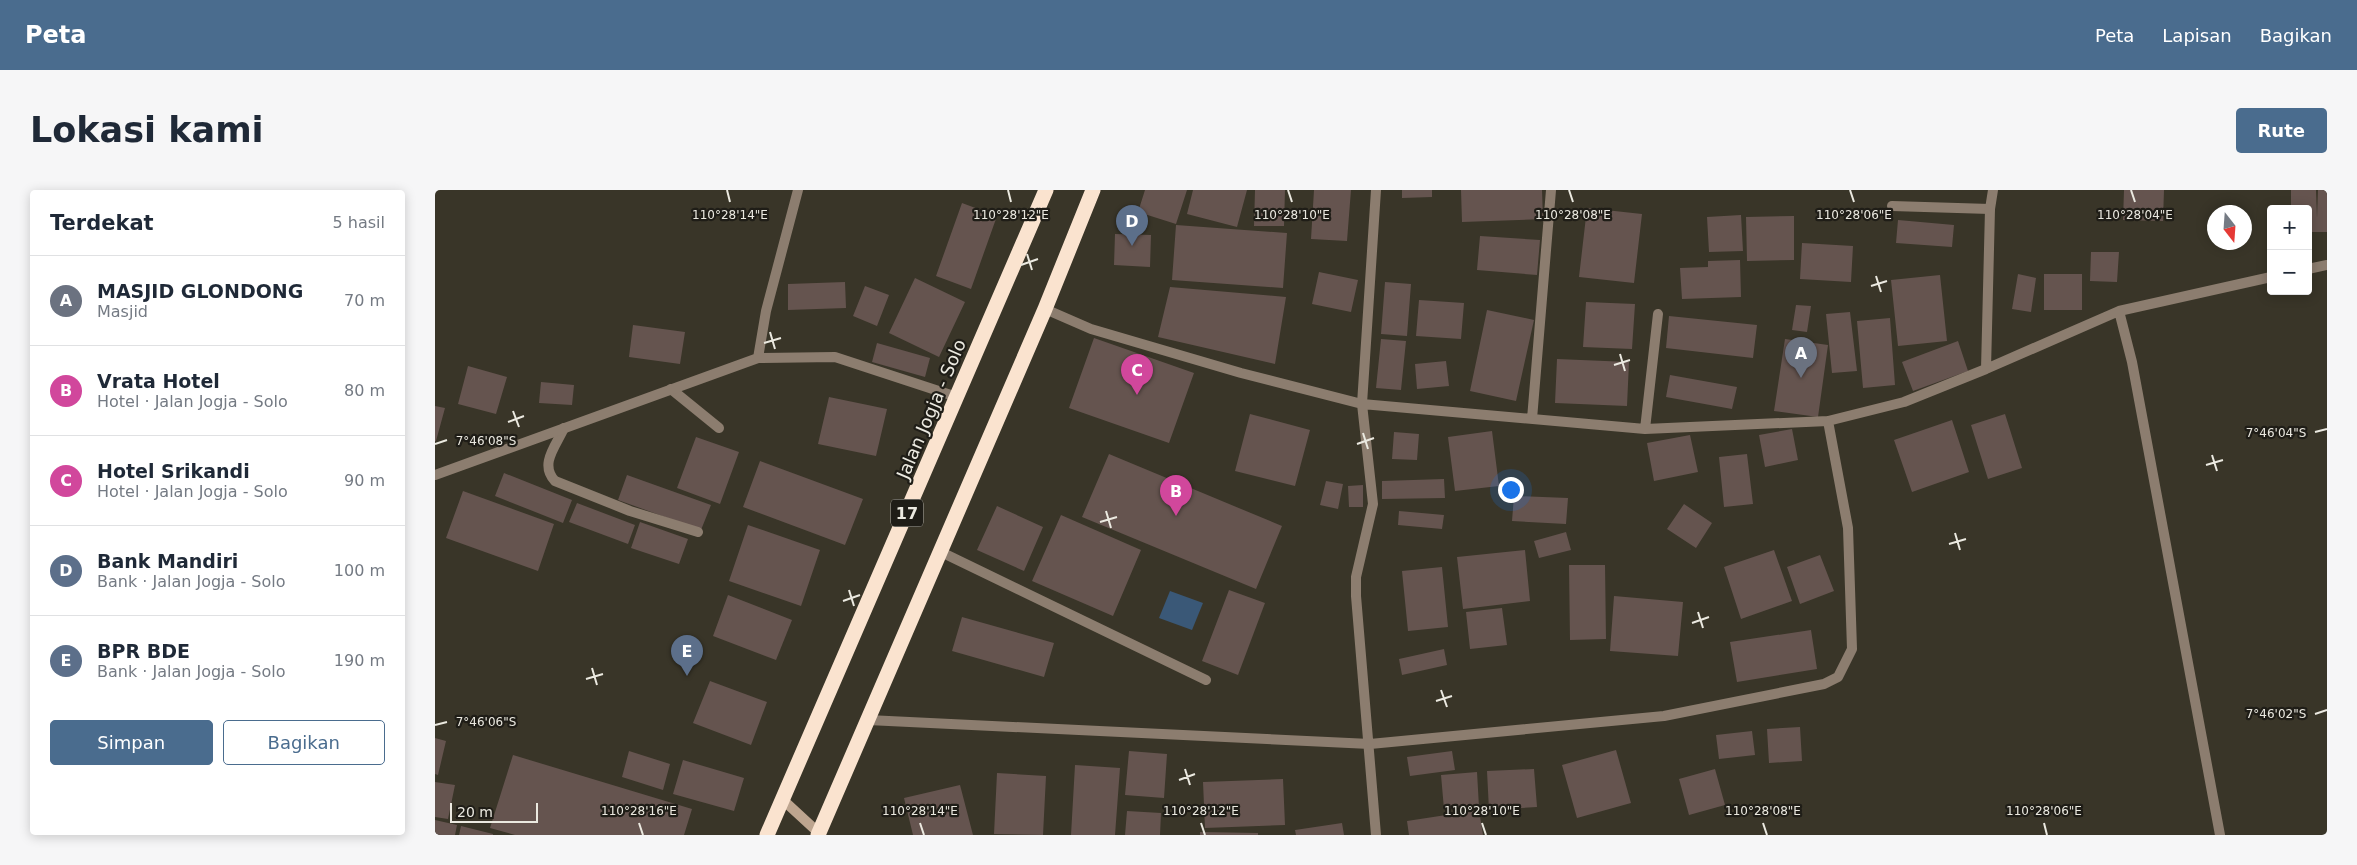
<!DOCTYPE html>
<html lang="id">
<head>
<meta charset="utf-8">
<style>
  body { margin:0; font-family:"DejaVu Sans",sans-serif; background:#f6f6f7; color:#1f2937 }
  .controls { position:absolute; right:15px; top:15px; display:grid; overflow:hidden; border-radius:5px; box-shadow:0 2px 12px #0003 }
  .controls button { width:45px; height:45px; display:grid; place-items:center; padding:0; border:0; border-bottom:1px solid #e0e1e3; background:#fff; color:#1f2937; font:25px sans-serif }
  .compass { position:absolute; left:1772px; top:15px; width:45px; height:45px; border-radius:50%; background:#fff; box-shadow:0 2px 12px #0003; rotate:163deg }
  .scale { position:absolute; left:15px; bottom:12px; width:88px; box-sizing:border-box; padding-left:5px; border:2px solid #ebe9e0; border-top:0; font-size:14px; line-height:18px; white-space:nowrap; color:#ebe9e0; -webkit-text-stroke:4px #1f1d17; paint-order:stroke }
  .you { position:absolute; left:1075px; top:299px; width:18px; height:18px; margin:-12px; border:4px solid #fff; border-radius:50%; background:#1a73e8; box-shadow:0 0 0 8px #1a73e833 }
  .badge { display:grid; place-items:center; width:32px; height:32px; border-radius:50%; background:#4a6c8e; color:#fff; font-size:16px; font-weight:700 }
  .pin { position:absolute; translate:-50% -41px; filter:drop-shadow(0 1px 2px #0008) }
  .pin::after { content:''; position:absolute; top:26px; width:18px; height:15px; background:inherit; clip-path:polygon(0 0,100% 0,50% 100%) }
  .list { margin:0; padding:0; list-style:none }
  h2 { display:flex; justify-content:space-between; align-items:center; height:65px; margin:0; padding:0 20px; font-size:21px }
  h2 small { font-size:16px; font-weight:400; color:#747a83 }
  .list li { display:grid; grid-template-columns:32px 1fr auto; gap:15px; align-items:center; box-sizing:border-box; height:90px; padding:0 20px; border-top:1px solid #e0e1e3 }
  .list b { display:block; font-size:19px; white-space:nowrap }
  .list p { margin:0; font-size:16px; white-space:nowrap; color:#747a83 }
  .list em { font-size:16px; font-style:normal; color:#747a83 }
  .actions { display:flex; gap:10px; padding:15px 20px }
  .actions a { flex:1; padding:11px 0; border:1px solid #4a6c8e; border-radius:5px; text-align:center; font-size:18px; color:#4a6c8e }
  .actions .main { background:#4a6c8e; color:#fff }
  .map { position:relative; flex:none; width:1892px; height:645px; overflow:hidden; border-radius:5px }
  header { display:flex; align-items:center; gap:30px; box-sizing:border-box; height:70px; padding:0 25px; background:#4a6c8e; color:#fff }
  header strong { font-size:24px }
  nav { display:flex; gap:28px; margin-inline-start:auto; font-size:18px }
  .intro { display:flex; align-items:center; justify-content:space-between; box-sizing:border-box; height:120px; padding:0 30px }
  h1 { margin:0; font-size:35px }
  .button { padding:12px 22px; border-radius:5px; background:#4a6c8e; color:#fff; font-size:18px; font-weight:700 }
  main { display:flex; gap:30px; padding:0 30px }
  aside { flex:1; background:#fff; border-radius:5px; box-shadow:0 2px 12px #0003 }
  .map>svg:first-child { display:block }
  .water { fill:#3a5877 }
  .building { fill:#65544f }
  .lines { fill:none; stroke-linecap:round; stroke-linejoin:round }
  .lane { stroke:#8c7d6f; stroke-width:10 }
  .street { stroke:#8c7d6f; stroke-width:10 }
  .secondary { stroke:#bda58f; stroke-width:10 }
  .highway { stroke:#fae3cf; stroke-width:15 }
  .ticks { fill:none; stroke:#ebe9e0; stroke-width:2 }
  .labels { text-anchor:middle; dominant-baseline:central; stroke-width:4.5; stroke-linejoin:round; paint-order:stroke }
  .shield { fill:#1f1d17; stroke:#aeaca4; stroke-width:1 }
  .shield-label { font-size:16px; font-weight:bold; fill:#ebe9e0 }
  .street-label { font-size:18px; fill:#ebe9e0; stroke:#1f1d17 }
  .ticks-label { font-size:12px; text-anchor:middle; fill:#ebe9e0; stroke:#1f1d17; stroke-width:4.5; stroke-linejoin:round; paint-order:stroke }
</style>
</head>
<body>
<header>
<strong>Peta</strong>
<nav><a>Peta</a><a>Lapisan</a><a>Bagikan</a></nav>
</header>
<div class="intro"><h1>Lokasi kami</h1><a class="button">Rute</a></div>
<main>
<aside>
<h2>Terdekat<small>5 hasil</small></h2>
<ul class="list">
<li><span class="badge" style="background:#6b7280">A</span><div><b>MASJID GLONDONG</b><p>Masjid</p></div><em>70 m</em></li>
<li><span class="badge" style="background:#d1479c">B</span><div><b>Vrata Hotel</b><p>Hotel · Jalan Jogja - Solo</p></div><em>80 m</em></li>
<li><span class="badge" style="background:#d1479c">C</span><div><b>Hotel Srikandi</b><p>Hotel · Jalan Jogja - Solo</p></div><em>90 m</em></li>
<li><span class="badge" style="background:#5c6f8a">D</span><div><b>Bank Mandiri</b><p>Bank · Jalan Jogja - Solo</p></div><em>100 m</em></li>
<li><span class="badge" style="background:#5c6f8a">E</span><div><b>BPR BDE</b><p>Bank · Jalan Jogja - Solo</p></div><em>190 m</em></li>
</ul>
<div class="actions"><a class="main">Simpan</a><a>Bagikan</a></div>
</aside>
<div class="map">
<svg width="1892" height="645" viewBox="0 0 1892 645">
  <rect width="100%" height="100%" fill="#393528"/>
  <path class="water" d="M735,401L768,413L757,440L724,428Z"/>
  <path class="building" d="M710,0H752L741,34L703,22Z
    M758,0H812L802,37L752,24Z
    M820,0H850L849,36H819Z
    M879,0H916L912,51L876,49Z
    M967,0H997V7L967,8Z
    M1026,0H1107L1108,29L1027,32Z
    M1689,0H1729L1728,31L1688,30Z
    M1856,0H1881L1882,28L1883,0H1892V42H1873V19H1856Z
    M527,13L562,26L536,99L501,86Z
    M1152,18L1207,24L1199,93L1144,87Z
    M1306,25L1308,61L1274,62L1272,27Z
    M1359,26V70L1312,71L1311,27Z
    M1463,30L1519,35L1517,57L1461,53Z
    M741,35L852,43L848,98L737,90Z
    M680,44L716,45L715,77L679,75Z
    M1045,46L1105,50L1102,85L1042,80Z
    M1367,53L1418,56L1416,92L1365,89Z
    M1656,62H1684L1682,92L1655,91Z
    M1305,70L1306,107L1247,109L1245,78L1273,77V71Z
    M884,82L923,90L916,122L877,114Z
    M1583,84L1601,88L1596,122L1577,119Z
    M1609,84H1647V120H1609Z
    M1505,85L1512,151L1463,156L1456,90Z
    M480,88L530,112L504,167L454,143Z
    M410,92L411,118L353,120V94Z
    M950,92L976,94L972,146L946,144Z
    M430,96L454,105L442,136L418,126Z
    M735,97L851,107L840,174L723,147Z
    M984,110L1029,113L1026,149L981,146Z
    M1151,112L1200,114L1197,159L1148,157Z
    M1361,115L1376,116L1372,142L1357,140Z
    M1052,120L1099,130L1081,211L1035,201Z
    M1415,122L1422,181L1397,183L1391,124Z
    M1234,126L1322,135L1318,168L1231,158Z
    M1455,128L1460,195L1428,198L1422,131Z
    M198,135L250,142L245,174L194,167Z
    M659,148L759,183L734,253L634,218Z
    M946,149L971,151L966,200L941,198Z
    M1350,149L1393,155L1383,227L1339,221Z
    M1523,151L1533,181L1478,201L1467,172Z
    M442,153L495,168L490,187L437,172Z
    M1122,169L1194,172L1192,216L1120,213Z
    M1011,171L1014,196L982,199L980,174Z
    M33,176L72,187L61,224L23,214Z
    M1235,185L1302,197L1297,219L1231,207Z
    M106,192L139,195L137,215L104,213Z
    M394,207L452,219L441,266L383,254Z
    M0,216L10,218L1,251H0Z
    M815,224L875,240L860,296L800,281Z
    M1570,224L1587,278L1553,289L1536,235Z
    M1517,230L1534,282L1477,302L1459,250Z
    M1357,239L1363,270L1330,277L1324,245Z
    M1057,241L1064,296L1020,301L1013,247Z
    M959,242L984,244L982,270L957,269Z
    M1255,245L1263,282L1219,291L1212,253Z
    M261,247L304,262L285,314L242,298Z
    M674,264L847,336L821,399L647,327Z
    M1312,264L1318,314L1289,317L1284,267Z
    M325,271L428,309L410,355L308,317Z
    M69,283L137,310L128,333L60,306Z
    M192,285L276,315L266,340L183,310Z
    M1009,289L1010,308L947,309V291Z
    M891,291L908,294L903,319L885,315Z
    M928,295V317H914L913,296Z
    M28,301L119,334L103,381L11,348Z
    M1079,306L1133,308L1131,334L1077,331Z
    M142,313L200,335L193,354L134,332Z
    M1249,314L1277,333L1261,358L1232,339Z
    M562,316L608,337L589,381L542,360Z
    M964,321L1009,325L1007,339L963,335Z
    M626,325L706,360L678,426L597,391Z
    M205,332L253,349L244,374L196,358Z
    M313,335L385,360L366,416L294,391Z
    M1131,342L1136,360L1104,368L1099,351Z
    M1090,360L1095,411L1028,419L1022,367Z
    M1339,360L1357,411L1306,429L1289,377Z
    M1385,365L1399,401L1365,414L1352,377Z
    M1134,375H1170L1171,449L1135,450Z
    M1007,377L1013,437L973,441L967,381Z
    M794,400L830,413L803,485L767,471Z
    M293,405L357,430L341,470L278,446Z
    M1179,406L1248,412L1243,466L1175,461Z
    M1067,418L1072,455L1035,459L1031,422Z
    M527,427L619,453L609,487L517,461Z
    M1376,440L1382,479L1302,492L1295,452Z
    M1009,459L1012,475L967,485L964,469Z
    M275,491L332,512L316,555L258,533Z
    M1365,537L1367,571L1334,573L1332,539Z
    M1317,541L1320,565L1284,569L1281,545Z
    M0,548L11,551L3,585L0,584Z
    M1181,560L1196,613L1142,628L1127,575Z
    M194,561L235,574L228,600L187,587Z
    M694,561L732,564L729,608L690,605Z
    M1017,561L1020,580L975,586L972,567Z
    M78,565L257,619L249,645H80L55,638Z
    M248,570L309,588L299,621L238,604Z
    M640,575L685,578L680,645H636Z
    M1099,579L1102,617L1054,620L1052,581Z
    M1280,579L1290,615L1254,625L1244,589Z
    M1042,582L1044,617L1009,619L1006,585Z
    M562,583L611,586L608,645L559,644Z
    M848,589L850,635L770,638L768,592Z
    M0,592L20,595L13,629L0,627Z
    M525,595L538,645H478L469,608Z
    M1044,620L1048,645H974L972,631Z
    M692,621L726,623L725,645H690Z
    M0,630L22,635L20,645H0Z
    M907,633L909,645H861L860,640Z
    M26,636L58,644V645H24Z
    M765,642L823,643V645H765Z"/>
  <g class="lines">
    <path class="lane" d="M1457,16L1555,19
      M236,199L284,238
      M129,238C121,256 104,274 120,291L195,321L263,342
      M506,362L771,490"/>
    <path class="street" d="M1873,79L1892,75
      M610,119L656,139L806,183L927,214L1210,239L1393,231L1469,212L1551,179L1684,121L1836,87
      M1684,121L1697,172L1785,645
      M323,168L331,121L363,0
      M1551,179L1555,19L1558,0
      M1097,229L1116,0
      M1210,239L1223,124
      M0,285L323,168L400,167L522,207
      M433,530L935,554L1229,526L1389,494L1403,487L1417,459L1413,338L1393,231
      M941,645L921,406V387L938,314L927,214L941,0"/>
    <path class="secondary" d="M347,609L386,645"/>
    <path class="highway" d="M332,645L611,0
      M383,645L610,119L658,0"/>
  </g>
  <path class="ticks" d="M292,0L295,12M573,0L576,12M853,0L857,12M1134,0L1138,12M1415,0L1419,12M1696,0L1700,12M592,64L597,80M586,75L603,69M1441,86L1446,102M1436,96L1452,91M335,142L340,159M329,153L346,148M1185,164L1190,181M1179,175L1195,170M78,221L84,237M73,232L89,226M1880,242L1892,239M928,243L933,259M0,254L12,250M922,254L939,248M1777,265L1782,281M1771,275L1788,270M671,321L676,338M665,332L682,327M1520,343L1525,360M1514,354L1531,349M414,400L419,416M408,411L425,405M1263,422L1268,438M1257,433L1274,427M157,478L162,495M151,489L168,484M1006,500L1012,517M1001,511L1017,506M1880,524L1892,520M0,535L12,532M750,579L755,595M744,590L760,584M204,633L208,645M485,633L489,645M766,633L770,645M1047,633L1051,645M1328,633L1332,645M1609,633L1612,645"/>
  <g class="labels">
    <rect class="shield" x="456" y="309.5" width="32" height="27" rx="4"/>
    <g class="shield-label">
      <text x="472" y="323">17</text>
    </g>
    <g class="street-label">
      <text transform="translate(496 219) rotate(-67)">Jalan Jogja - Solo</text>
    </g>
  </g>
  <g class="ticks-label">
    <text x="295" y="29">110°28'14"E</text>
    <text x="576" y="29">110°28'12"E</text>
    <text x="857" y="29">110°28'10"E</text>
    <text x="1138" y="29">110°28'08"E</text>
    <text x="1419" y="29">110°28'06"E</text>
    <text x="1700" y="29">110°28'04"E</text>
    <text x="1841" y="247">7°46'04"S</text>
    <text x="51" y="255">7°46'08"S</text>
    <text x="1841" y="528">7°46'02"S</text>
    <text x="51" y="536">7°46'06"S</text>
    <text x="204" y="625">110°28'16"E</text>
    <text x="485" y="625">110°28'14"E</text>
    <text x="766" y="625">110°28'12"E</text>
    <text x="1047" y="625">110°28'10"E</text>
    <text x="1328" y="625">110°28'08"E</text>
    <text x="1609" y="625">110°28'06"E</text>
  </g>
</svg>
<div class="controls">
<button>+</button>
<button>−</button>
</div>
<svg class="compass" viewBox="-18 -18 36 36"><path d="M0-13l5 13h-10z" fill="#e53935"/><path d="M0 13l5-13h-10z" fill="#747a83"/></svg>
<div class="scale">20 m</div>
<div class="you"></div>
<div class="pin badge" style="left:1366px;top:188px;background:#6b7280">A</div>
<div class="pin badge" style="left:741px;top:326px;background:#d1479c">B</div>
<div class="pin badge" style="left:702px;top:205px;background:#d1479c">C</div>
<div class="pin badge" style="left:697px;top:56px;background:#5c6f8a">D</div>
<div class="pin badge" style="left:252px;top:486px;background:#5c6f8a">E</div>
</div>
</main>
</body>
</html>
